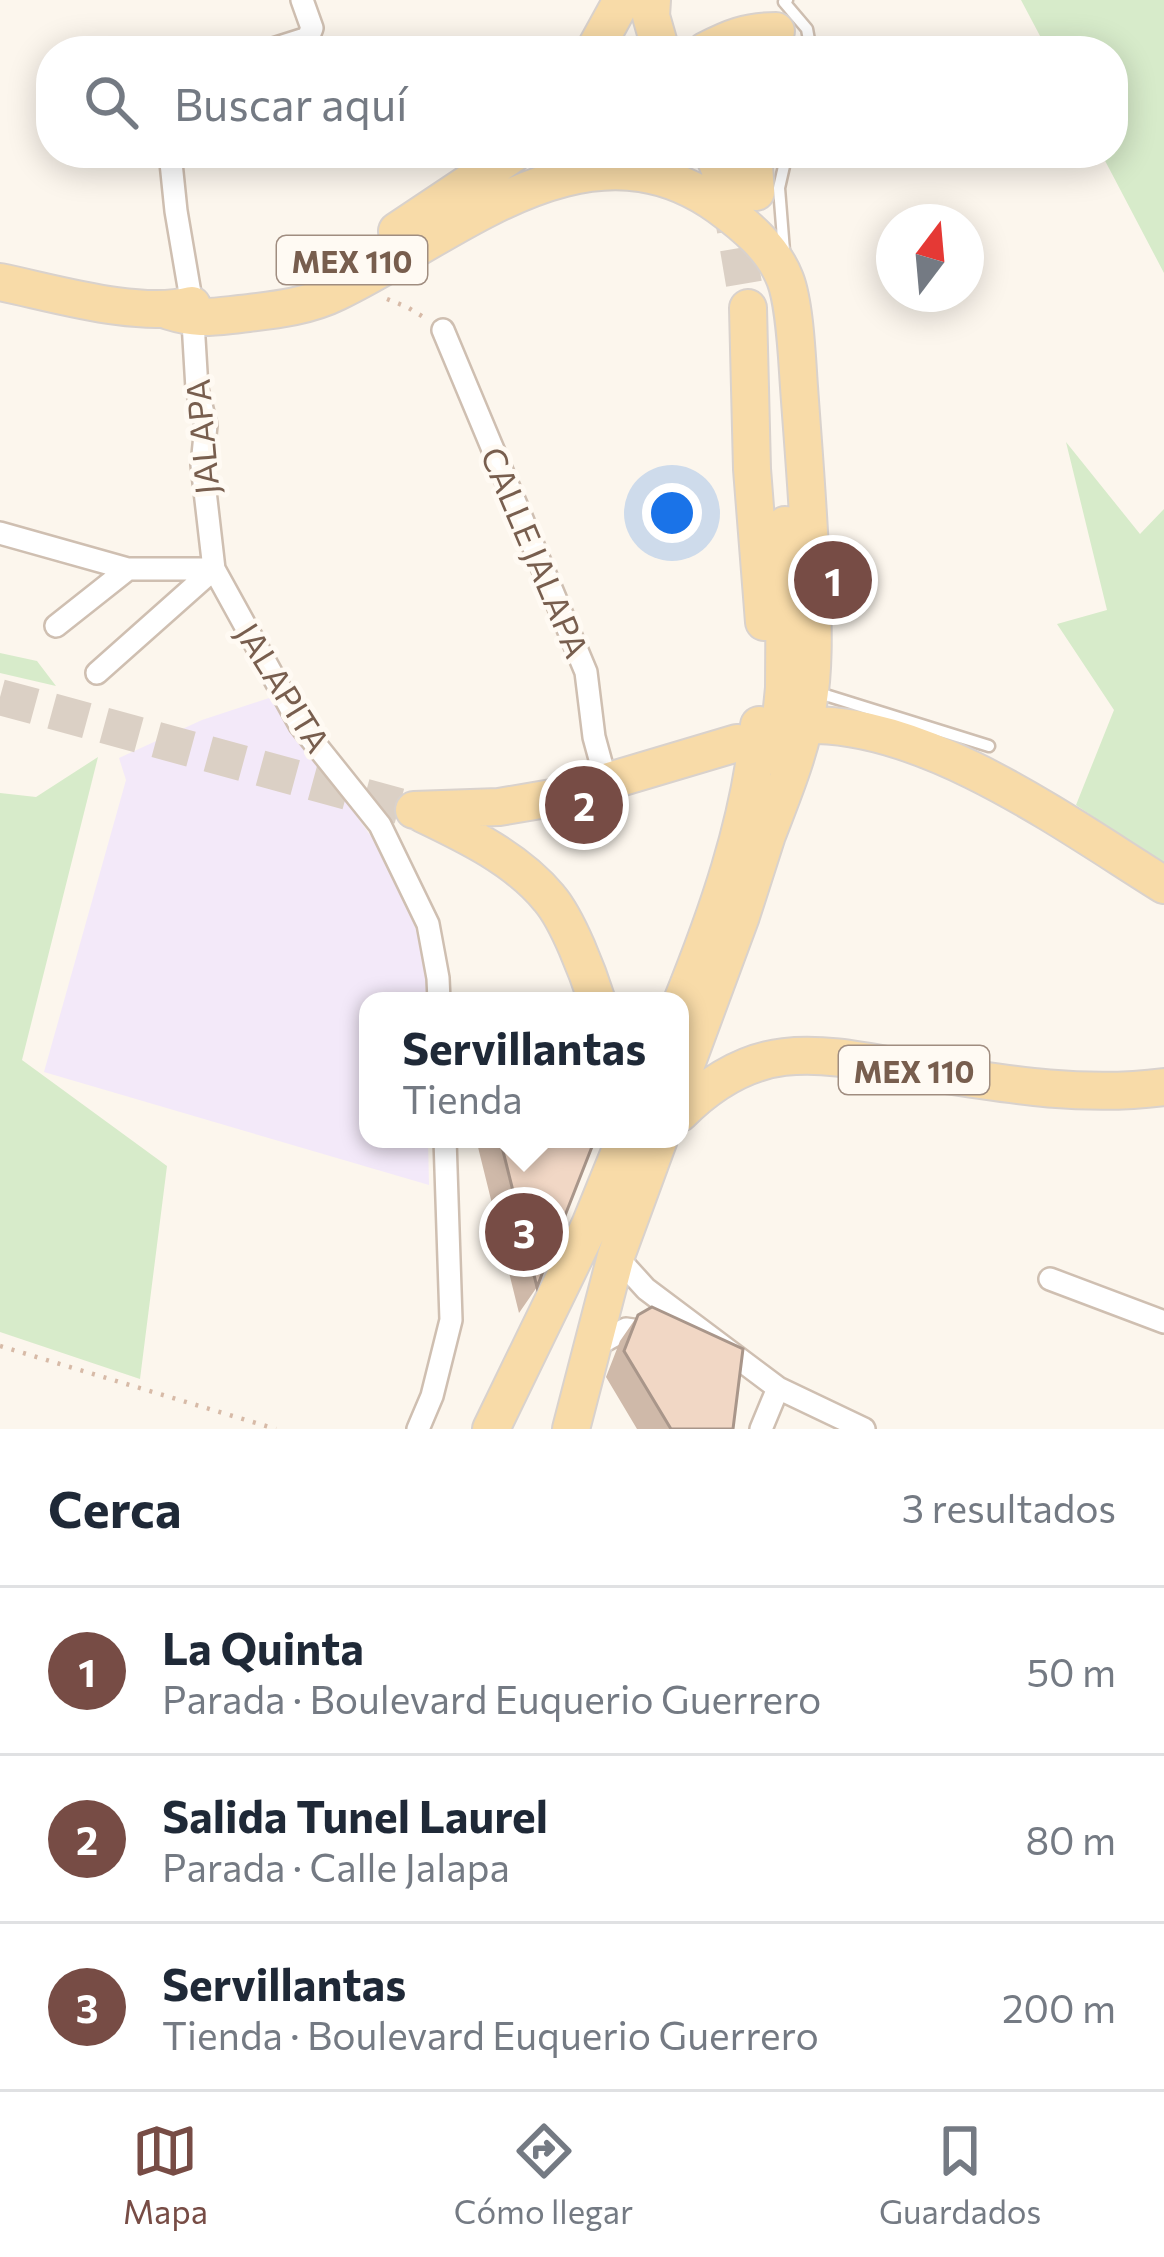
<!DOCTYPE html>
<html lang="es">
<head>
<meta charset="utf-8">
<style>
  body { margin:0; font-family:Commissioner,sans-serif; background:#f6f6f7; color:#1f2937 }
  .compass { position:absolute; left:876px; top:204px; width:108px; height:108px; border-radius:50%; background:#fff; box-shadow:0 6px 30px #0003; rotate:16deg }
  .you { position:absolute; left:672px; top:513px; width:42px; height:42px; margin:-30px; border:9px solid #fff; border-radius:50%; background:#1a73e8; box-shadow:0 0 0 18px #1a73e833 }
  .badge { display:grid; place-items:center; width:78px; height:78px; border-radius:50%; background:#774c45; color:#fff; font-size:39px; font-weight:700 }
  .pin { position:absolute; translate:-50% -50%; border:6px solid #fff; box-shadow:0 3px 12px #0006 }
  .popup { position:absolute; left:359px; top:992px; width:330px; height:156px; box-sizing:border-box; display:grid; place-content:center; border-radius:24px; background:#fff; filter:drop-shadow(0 3px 9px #0005); font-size:39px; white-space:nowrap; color:#747a83 }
  .popup b { font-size:45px; color:#1f2937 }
  .popup::after { content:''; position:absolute; left:50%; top:100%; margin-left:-24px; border:24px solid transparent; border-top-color:#fff }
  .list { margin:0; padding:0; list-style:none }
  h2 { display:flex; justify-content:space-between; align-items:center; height:156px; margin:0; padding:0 48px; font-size:51px }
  h2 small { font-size:39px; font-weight:400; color:#747a83 }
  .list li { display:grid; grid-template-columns:78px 1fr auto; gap:36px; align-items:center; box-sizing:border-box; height:168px; padding:0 48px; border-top:3px solid #e0e1e3 }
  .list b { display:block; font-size:45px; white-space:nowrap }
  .list p { margin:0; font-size:39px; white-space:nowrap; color:#747a83 }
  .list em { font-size:39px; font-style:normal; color:#747a83 }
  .icon { flex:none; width:66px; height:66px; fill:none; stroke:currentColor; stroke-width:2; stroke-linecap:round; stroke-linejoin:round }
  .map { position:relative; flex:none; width:1164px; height:1429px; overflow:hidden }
  .search { position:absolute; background:#fff; box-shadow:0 6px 30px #0003; left:36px; right:36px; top:36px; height:132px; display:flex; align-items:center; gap:30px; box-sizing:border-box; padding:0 42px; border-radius:48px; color:#747a83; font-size:45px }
  .sheet { height:660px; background:#fff }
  nav { display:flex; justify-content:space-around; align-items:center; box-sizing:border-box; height:168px; border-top:3px solid #e0e1e3; background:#fff; font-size:33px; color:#747a83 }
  nav a { display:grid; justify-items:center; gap:6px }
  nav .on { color:#774c45 }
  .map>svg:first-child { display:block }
  .education { fill:#f3e9f9 }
  .green { fill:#d7ebca }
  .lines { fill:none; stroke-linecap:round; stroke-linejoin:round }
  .primary-tunnel { stroke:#dbd0c5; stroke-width:36; stroke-dasharray:36 18; stroke-linecap:butt }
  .lane-casing { stroke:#cfbfb1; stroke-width:15 }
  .street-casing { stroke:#cfbfb1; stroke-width:26 }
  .primary-casing { stroke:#d9d2cd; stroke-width:40 }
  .path { stroke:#d7baa7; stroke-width:4.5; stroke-dasharray:3 9; stroke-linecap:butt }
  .lane { stroke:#fff; stroke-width:10 }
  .street { stroke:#fff; stroke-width:21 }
  .primary { stroke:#f8dba8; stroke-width:36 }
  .wall { fill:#cfb9a9 }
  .building { fill:#f1d7c5; stroke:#a9968a; stroke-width:3 }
  .labels { text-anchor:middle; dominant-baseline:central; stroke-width:10; stroke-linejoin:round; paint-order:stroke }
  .shield { fill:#fffaf3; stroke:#a08d80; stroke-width:3 }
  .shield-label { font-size:30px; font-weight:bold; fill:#785e4e }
  .street-label { font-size:33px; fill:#785e4e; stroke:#fffaf3 }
</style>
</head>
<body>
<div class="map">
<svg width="1164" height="1429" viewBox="0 0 1164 1429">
  <rect width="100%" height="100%" fill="#fcf6ed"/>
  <path class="education" d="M272,697L390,863L425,951L426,1001H368V1139H428L429,1185L44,1072L126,780L119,758L202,720Z"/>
  <path class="green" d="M1021,0H1164V273L1101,153H1113V51H1048Z
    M1066,442L1140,534L1164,509V865L1076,805L1114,710L1057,624L1107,610Z
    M0,653L37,661L56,686L0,673Z
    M98,757L22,1060L167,1166L140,1379L0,1332V793L36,797Z"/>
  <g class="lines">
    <path class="primary-tunnel" d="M729,195L748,308
      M0,697L414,810"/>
    <defs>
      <path id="lane" d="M787,0L784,2L807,29L811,51
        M784,251L779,188L787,153
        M819,693L989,746"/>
      <path id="street" d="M267,51L308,38L312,28L302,0
        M443,330L586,672L594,737L606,781
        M0,533L128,569H214L300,725L380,825L428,924L438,978L439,1001
        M56,626L128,569
        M97,673L214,569L202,465L206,425L197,389L192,305L176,211L170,153
        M616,1256L646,1289L778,1388L864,1429
        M1050,1279L1164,1322
        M591,1348L626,1329L654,1333
        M418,1429L432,1396L451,1320L445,1139
        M761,1429L778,1388"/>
      <path id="primary" d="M652,0L651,16L661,51
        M594,51L622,0
        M705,51C730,38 747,31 776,31
        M713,153L729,192
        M753,153L756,192
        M397,231L514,153
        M0,282C54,293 139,319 192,305
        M748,308L752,469L764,622
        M169,311C198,320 211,317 240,314C273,310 307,307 337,292C456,235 586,111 719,206C745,225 773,248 785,279C795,304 797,359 799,387C804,457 810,527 812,596C813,632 814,670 808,705C801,751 783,793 767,835
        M817,725C935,728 1066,824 1164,885
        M777,757L784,688L785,525
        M414,810L499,807L552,798L737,743
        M423,814C467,835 517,859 549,898C568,920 588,973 597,1001
        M680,1006C717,915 750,822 759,725
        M680,1081L741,916L767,835L770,812
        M680,1113C709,1084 742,1062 784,1057C828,1052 872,1063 914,1070C998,1083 1079,1098 1164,1087
        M491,1429L590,1225L625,1139
        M571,1429L616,1256L659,1139"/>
    </defs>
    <use href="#lane" class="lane-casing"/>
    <use href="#street" class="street-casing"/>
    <use href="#primary" class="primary-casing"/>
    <path class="path" d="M387,299L407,307L425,318
      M0,1346L276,1429"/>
    <use href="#lane" class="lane"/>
    <use href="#street" class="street"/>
    <use href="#primary" class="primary"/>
  </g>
  <path class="wall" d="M476,1139H595L537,1287L519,1313Z
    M638,1315L733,1429H637L606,1377L620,1341Z"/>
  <path class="building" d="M500,1139H595L537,1287Z
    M652,1307L743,1349L733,1429H671L624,1351L638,1315Z"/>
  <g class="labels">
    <g class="shield">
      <rect x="277" y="236" width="150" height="48" rx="9"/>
      <rect x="839" y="1046" width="150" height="48" rx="9"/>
    </g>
    <g class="shield-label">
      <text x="352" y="260">MEX 110</text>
      <text x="914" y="1070">MEX 110</text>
    </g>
    <g class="street-label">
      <text transform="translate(201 437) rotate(-95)">JALAPA</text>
      <text transform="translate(536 552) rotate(67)">CALLE JALAPA</text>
      <text transform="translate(284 687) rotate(58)">JALAPITA</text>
    </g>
  </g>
</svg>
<svg class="compass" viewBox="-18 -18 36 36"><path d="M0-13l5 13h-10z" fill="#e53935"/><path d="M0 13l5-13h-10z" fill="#747a83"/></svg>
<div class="you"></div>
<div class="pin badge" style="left:833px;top:580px">1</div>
<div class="pin badge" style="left:584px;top:805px">2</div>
<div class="pin badge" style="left:524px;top:1232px">3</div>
<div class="popup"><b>Servillantas</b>Tienda</div>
<div class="search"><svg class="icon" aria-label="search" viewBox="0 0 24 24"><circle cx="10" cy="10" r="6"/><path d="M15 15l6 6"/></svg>Buscar aquí</div>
</div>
<section class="sheet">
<h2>Cerca<small>3 resultados</small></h2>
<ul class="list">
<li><span class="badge">1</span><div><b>La Quinta</b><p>Parada · Boulevard Euquerio Guerrero</p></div><em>50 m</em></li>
<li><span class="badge">2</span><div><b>Salida Tunel Laurel</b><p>Parada · Calle Jalapa</p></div><em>80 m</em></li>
<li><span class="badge">3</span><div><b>Servillantas</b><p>Tienda · Boulevard Euquerio Guerrero</p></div><em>200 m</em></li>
</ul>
</section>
<nav>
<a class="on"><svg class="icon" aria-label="map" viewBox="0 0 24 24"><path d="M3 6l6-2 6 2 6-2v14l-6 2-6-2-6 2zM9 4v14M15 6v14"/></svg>Mapa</a>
<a><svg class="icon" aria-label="directions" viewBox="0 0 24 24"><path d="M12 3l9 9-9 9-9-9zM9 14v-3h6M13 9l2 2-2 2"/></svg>Cómo llegar</a>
<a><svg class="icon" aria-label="saved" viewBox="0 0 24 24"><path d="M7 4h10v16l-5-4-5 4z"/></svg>Guardados</a>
</nav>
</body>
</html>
